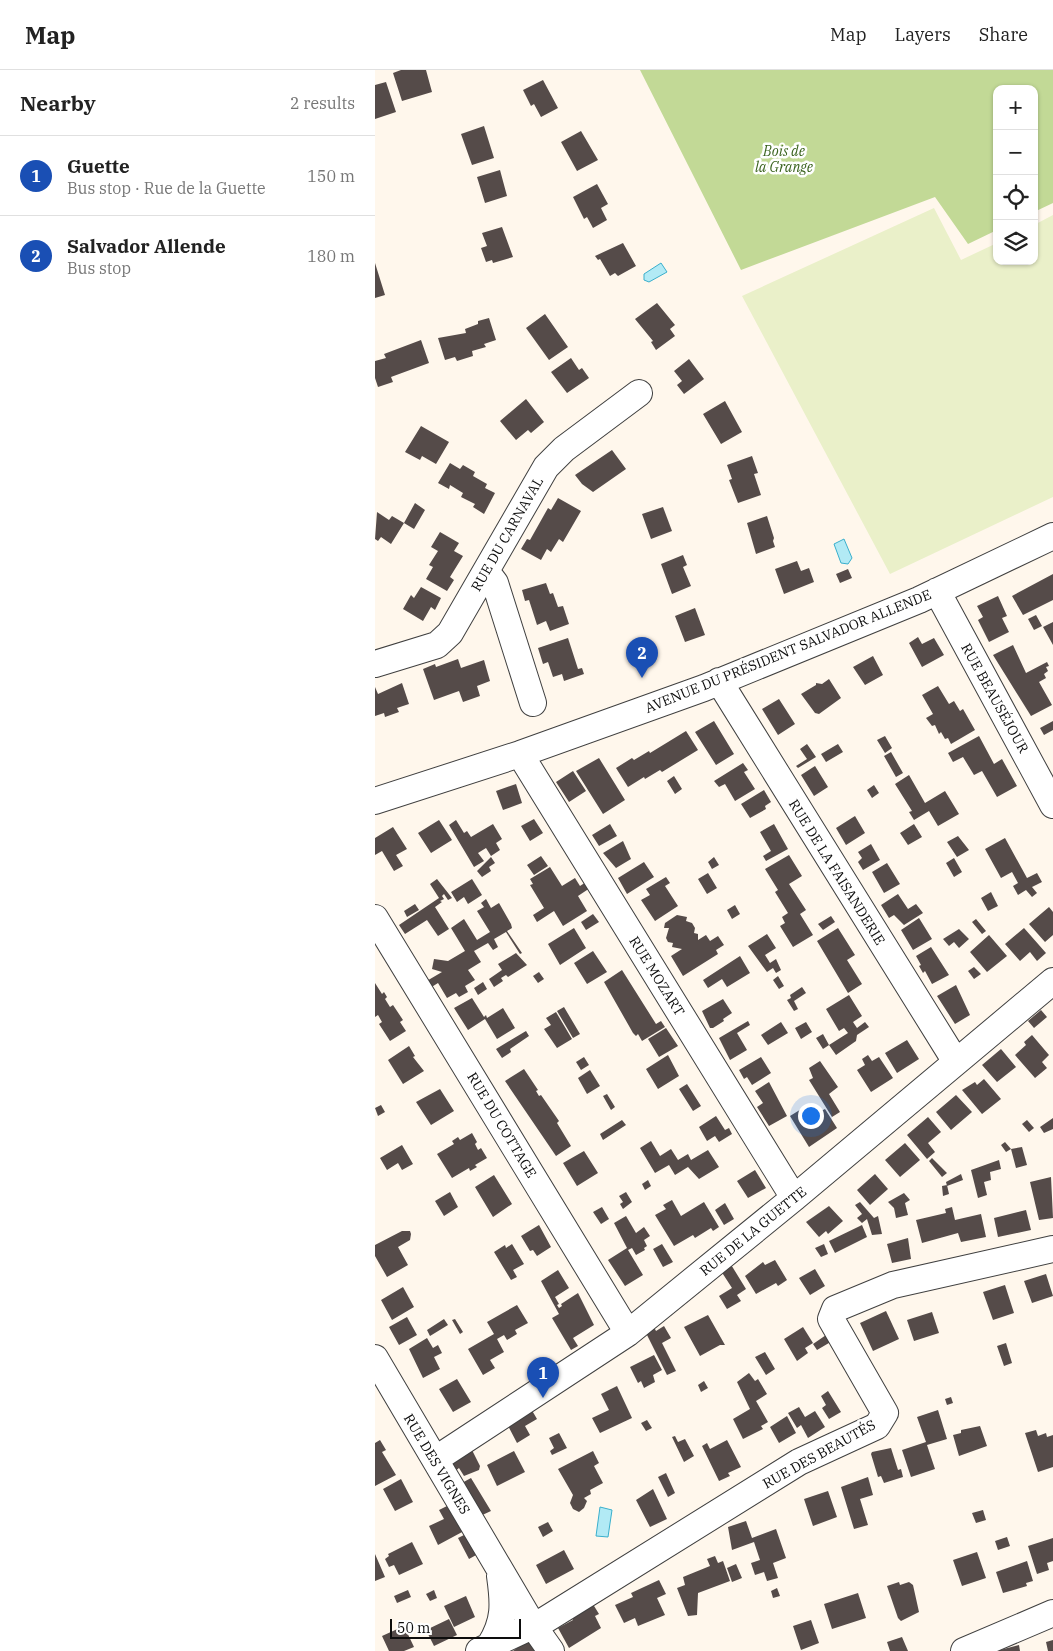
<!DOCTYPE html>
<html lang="en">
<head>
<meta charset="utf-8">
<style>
  body { margin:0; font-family:"IBM Plex Serif",serif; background:#f2f2f2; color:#222 }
  .controls { position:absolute; right:15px; top:15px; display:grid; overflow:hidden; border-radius:10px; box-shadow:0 1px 4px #0004 }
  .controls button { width:45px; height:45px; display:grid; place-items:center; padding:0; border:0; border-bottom:1px solid #e0e0e0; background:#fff; color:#222; font:25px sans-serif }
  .scale { position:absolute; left:15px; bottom:12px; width:131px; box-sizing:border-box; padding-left:5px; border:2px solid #0d0d0d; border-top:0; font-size:14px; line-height:18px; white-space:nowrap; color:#0d0d0d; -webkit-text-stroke:4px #fff; paint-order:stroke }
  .you { position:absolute; left:435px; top:1045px; width:18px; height:18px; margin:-12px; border:4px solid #fff; border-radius:50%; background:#1a73e8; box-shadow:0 0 0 8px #1a73e833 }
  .badge { display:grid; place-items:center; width:32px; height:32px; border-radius:50%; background:#ea580c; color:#fff; font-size:16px; font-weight:700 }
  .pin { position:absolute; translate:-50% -41px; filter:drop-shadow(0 1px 2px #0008) }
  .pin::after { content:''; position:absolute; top:26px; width:18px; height:15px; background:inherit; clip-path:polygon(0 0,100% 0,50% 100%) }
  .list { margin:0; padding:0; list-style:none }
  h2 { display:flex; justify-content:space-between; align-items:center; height:65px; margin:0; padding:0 20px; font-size:21px }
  h2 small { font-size:16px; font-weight:400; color:#767676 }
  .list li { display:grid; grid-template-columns:32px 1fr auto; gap:15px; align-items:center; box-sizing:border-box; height:80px; padding:0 20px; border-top:1px solid #e0e0e0 }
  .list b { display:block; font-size:19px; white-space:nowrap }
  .list p { margin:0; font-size:16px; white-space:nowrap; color:#767676 }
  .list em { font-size:16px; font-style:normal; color:#767676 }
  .icon { flex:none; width:28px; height:28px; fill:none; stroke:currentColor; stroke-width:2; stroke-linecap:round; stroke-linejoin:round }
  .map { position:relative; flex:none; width:678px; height:1581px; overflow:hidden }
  header { display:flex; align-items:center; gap:30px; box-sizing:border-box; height:70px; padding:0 25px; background:#fff; border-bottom:1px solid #e0e0e0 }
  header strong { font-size:24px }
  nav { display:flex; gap:28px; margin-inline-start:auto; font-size:18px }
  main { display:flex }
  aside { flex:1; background:#fff }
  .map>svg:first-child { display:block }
  .forest { fill:#c2d996 }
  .pitch { fill:#eaf0c9 }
  .water { fill:#b2eaf5; stroke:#3aafcc }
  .building { fill:#554b49 }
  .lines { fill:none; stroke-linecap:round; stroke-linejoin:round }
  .minor-casing { stroke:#404040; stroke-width:28 }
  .minor { stroke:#fff; stroke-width:26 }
  .labels { text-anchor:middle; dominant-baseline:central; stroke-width:5; stroke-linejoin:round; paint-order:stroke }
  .park-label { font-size:14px; font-style:italic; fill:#3a631e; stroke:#fff }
  .street-label { font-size:14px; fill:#0d0d0d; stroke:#fff }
</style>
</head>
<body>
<header>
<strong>Map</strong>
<nav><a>Map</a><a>Layers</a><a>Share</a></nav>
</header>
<main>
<aside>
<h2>Nearby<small>2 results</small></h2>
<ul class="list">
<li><span class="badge" style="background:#1a4fb4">1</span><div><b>Guette</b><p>Bus stop · Rue de la Guette</p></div><em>150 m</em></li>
<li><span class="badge" style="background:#1a4fb4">2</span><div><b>Salvador Allende</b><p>Bus stop</p></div><em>180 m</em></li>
</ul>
</aside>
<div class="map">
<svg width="678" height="1581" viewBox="0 0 678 1581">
  <rect width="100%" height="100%" fill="#fff7ec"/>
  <path class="forest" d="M265,0H678V133L659,142V19H622V160L593,174L560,127L366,200Z"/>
  <path class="pitch" d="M559,138L586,190L622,173V191H659V155L678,145V427L515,504L367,226Z"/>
  <path class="water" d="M286,193L292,202L274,212L269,210V204Z
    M469,469L477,488L473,494L466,493L459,474Z
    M225,1437L237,1440L233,1467L221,1466Z"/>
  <path class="building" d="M26,0H51L57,22L27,31L18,3Z
    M168,10L183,38L166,47L159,34L156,36L148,20Z
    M11,12L21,42L0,49V15Z
    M109,56L119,88L97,95L86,64Z
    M206,61L223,90L202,101L186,72Z
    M125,100L132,126L110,133L102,107Z
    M222,114L233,134L226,138L232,150L218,158L212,147L209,149L198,127Z
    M127,157L138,187L118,193L117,190L111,192L106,178L112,176L107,163Z
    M248,173L261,196L243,206L240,203L235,206L225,189L223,190L220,186Z
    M0,193L10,225L0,228Z
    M282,233L300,255L295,259L300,266L281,280L276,272L278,271L260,249Z
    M170,244L193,277L174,290L151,258Z
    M114,248L121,270L109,274L111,277L97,281L98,286L82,291L80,287L70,290L63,268L91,263L90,259L103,254V251Z
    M46,270L54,293L16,307L18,312L3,317L0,308V291L11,288L9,284Z
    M196,288L204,300L207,298L214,308L192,323L176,302Z
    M314,289L329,309L309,324L302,315L307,311L299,301Z
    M151,329L169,352L156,363L153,360L141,370L125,351Z
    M350,331L367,362L346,374L328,344Z
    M46,356L74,372L61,394L47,386L45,390L30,382Z
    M237,380L251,399L218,422L207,414L200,405Z
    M377,386L383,403L379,404L386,425L363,433L354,410L357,409L352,395Z
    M75,393L85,399L88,395L100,402L98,406L112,414L110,418L120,423L109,444L98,437L100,434L86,427L88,423L75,415L74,419L63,413Z
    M183,428L206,441L188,472L184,469L176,482L172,479L166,490L146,479L152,469L155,470L173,438L176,440Z
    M40,433L50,440L39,459L29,453L16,474L6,467L3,471L0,469L2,442L14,450L17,446L29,453Z
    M288,437L297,461L276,469L267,444Z
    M392,446L399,468L398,471L400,477L381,484L372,453Z
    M65,462L84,473L79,481L88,486L75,507L79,510L72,521L51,509L58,497L54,495L63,481L56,477Z
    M308,485L312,495L308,497L316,516L297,524L286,494Z
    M422,491L426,501L434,498L439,512L409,524L400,499Z
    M473,499L477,508L465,513L461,504Z
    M678,504V530L648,545L637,526Z
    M171,513L175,524L178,523L183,537L188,536L194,554L175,561L171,551L162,555L154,530L150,531L147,520Z
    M46,517L66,528L60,540L56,537L48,551L28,539L36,525L39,528Z
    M623,526L632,546L627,548L634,562L614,572L603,550L608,547L602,536Z
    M320,538L330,565L310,572L300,546Z
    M661,545L667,556L659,560L653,549Z
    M678,552V575L668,557Z
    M543,567L547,574L559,568L569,585L547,597L534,573Z
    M193,568L203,599L207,598L209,604L189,611L187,604L178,607L173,592L168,594L163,578Z
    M638,575L651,603L672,592L674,596L671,597L673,601L669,604L671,608L664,612L677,635L656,646L618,585Z
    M498,586L508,605L490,615L478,597Z
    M83,589L86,598L109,590L115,611L102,616L105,626L88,632L84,621L59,630L48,599L60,594L61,597Z
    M454,609L466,628L444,644L440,643L426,624L441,615V613L447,614Z
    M27,613L34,634L22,638L24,642L10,647L9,643L0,646V617L3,624Z
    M563,616L574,634L579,631L585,641L588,639L600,660L576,674L573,668L570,669L566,662L564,664L560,655L557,656L551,648L558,644L547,625Z
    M404,629L420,654L403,665L387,639Z
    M339,651L359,684L341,695L320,662Z
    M678,651V660L669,665L665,658Z
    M311,661L323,680L287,702L285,700L270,709L269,707L253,717L241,698L257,688L259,690L274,681L275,683Z
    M510,666L517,678L510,683L502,670Z
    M604,666L619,694L627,689L642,716L622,727L607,701L599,705L588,687L578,692L573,683Z
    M432,674L441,687L423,698L421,696L432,689L425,679Z
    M463,674L468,682L451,692L446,684Z
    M516,682L528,703L521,707L509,686Z
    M224,688L250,730L228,744L201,701Z
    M368,693L373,700L369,702L380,719L360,731L350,714L344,717L339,711Z
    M440,696L453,717L439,726L426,705Z
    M198,701L211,721L194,732L181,712Z
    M534,705L550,733L570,721L584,744L563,756L554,741L539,750L534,742L537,741L520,714Z
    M299,706L307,719L300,724L292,711Z
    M141,714L147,733L128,740L121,721Z
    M499,715L504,723L497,728L492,720Z
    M389,720L396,732L390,736L391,739L375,748L366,734Z
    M480,746L490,763L471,775L461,758Z
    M159,749L168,763L155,771L146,756Z
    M64,750L77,770L56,783L43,763Z
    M81,750L89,763L92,761L96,767L118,754L127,769L121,773L125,780L116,786L111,778L103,783L109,791L99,797L74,755Z
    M235,754L242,766L224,776L217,765Z
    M399,754L413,779L391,791L388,786L396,781L385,762Z
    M539,754L547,767L533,775L525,763Z
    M18,757L32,779L21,785L28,796L19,801L7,781L0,785V768Z
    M583,766L594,780L582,787L572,772Z
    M630,768L652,808L662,803L667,812L657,817L662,823L657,827L651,820L643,825L638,816L643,813L637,802L626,808L610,779Z
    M248,771L256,789L241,798L228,783Z
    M496,774L505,790L488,800L483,792L487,788L483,782Z
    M414,785L427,806L414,814L431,840L425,844L438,865L418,877L405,856L410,853L407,847L413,843L400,822L403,820L390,799Z
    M166,786L173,796L159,805L152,795Z
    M116,787L120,793L114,797L116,801L107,807L102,801Z
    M339,787L344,795L337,799L333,792Z
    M579,788L587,802L579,807L571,793Z
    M269,792L279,807L252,824L243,808Z
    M512,793L525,814L509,823L497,802Z
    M175,797L187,816L200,808L205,816L211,812L215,818L203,826L212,841L188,856L179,841L162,852L158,845L169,838L155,815L158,814L155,809Z
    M333,803L342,818L332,824L323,809Z
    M291,807L295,813L290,816L303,836L280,851L266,830L275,825L271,819Z
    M62,809L77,828L73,830L69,824L67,826L69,829L65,831L67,832L60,837L74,859L63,866L52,850L30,864L24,855L64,828L55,814Z
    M97,809L107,825L93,834L89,827L82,832L76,822Z
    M616,822L623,836L613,841L606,828Z
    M523,824L533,839L541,834L548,843L529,855L519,845L514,848L506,835Z
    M111,829L116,838L124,833L136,854L137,858L132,861L147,883L145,884L131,862L119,869L123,877L118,880L113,873L99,881L106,892L93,900L100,910L90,916L93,922L84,927L81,923L72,928L63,913L55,918L50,912L67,902L57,899L59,889L73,891L90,881L76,858L89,849L102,870L115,862L102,841L109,837L106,833Z
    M40,834L44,840L32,847L29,841Z
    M360,835L365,844L357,849L352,840Z
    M674,837L678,842V865L670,872L654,854Z
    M218,844L224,852L211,860L206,852Z
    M302,845L312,847L311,851L317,853L320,858L319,863L323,864V870L331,865L335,871L343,866L349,875L341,880L343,884L308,906L296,886L307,879L297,877L298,873L293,872L291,868L294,858H289L290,853Z
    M456,846L460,852L448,860L443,854Z
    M544,848L557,869L538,880L526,860Z
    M601,849L611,861L607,864L597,852Z
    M199,858L211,878L185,895L173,874Z
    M463,858L480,885L472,890L487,914L473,923L442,871Z
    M649,858L671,883L662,891L655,882L645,891L630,874Z
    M584,859L594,869L584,878L579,872L574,876L568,869Z
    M392,864L401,878L390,885L395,893L401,889L406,900L401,903L398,898L392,902L373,876Z
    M614,865L632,886L612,902L595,882Z
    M556,877L574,905L557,914L550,901L548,903L544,896L546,895L541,886Z
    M218,881L232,902L212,914L199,893Z
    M141,883L152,895L133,907L131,905L126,908L128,911L119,917L114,909L127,900L123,894Z
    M365,886L375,903L352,917L347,909L333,918L328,910Z
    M599,897L606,904L599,909L593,901Z
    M247,900L281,954L286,951L290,957L267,971L263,964L261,966L258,963L229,912Z
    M164,902L169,909L163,913L158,906Z
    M403,906L409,916L404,919L398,910Z
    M108,912L112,919L103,925L99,918Z
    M0,913L7,924L9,922L12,927L10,929L15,937L18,935L28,950L25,952L31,961L15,971L4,954L7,952L3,945L0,947Z
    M581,915L595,945L580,954L562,926Z
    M427,917L431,923L419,931L423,939L419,941L412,930L416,928L415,925Z
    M474,925L487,946L478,952L482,958L490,952L494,957L482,965L481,971L461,985L454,975L448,979L441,968L448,964L454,975L473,963L469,958L464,961L451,939Z
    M97,928L109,947L111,945L112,948L128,938L140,958L122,969L110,949L93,960L79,938Z
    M348,929L357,943L348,949L349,951L338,958H335L327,941Z
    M189,937L205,964L198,968L182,941Z
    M666,940L672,947L659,958L653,951Z
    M181,942L197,969L182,978L169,959L176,955L171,948Z
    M373,951L375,955L362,963L372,980L355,990L344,968Z
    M406,952L413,963L393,975L386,965Z
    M431,952L437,962L426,969L420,958Z
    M291,958L303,976L284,987L273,969Z
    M151,961L154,966L135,979L136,982L127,988L121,979Z
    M657,965L674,985L667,992L672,998L660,1008L640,985L651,975L649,972Z
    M532,970L544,989L522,1003L510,983Z
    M34,976L40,986L38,987L49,1001L28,1014L13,990Z
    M626,979L641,997L622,1012L607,995Z
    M293,985L304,1006L283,1019L271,999Z
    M493,985L497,991L504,987L518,1008L496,1022L482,1000L490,995L487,989Z
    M209,987L214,995L206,1000L201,992Z
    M386,987L396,1003L377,1015L372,1007L369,1009L364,1000Z
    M445,991L463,1017L454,1024L465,1042L457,1047L434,1010L438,1008L434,998Z
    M149,999L163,1020L161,1021L164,1026L166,1025L184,1051L182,1053L196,1076L181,1086L130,1011Z
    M215,1000L225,1016L212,1024L203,1008Z
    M609,1009L626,1029L607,1044L587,1020L600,1012L602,1015Z
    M394,1012L412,1046L394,1056L382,1037L388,1033L380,1021Z
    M312,1014L326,1036L318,1041L304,1019Z
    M65,1019L79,1041L56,1055L41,1032Z
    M232,1024L240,1037L236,1040L228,1026Z
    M581,1025L597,1042L576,1060L561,1042Z
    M436,1033L442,1043L450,1039L462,1058L434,1077L415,1046Z
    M6,1035L10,1042L3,1046L0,1038Z
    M341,1046L350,1060L354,1058L357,1064L344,1072L340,1066L332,1071L324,1057Z
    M553,1047L566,1062L553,1073L560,1082L552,1089L532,1065Z
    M678,1048V1059L669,1063L665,1057Z
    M247,1050L251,1055L228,1070L225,1064Z
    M652,1050L659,1058L654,1062L647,1054Z
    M97,1063L102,1072L100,1074L103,1080L106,1078L112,1088L100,1095L102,1097L95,1101L94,1098L77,1108L62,1084L79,1074L77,1071L83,1067L85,1070Z
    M276,1071L285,1086L296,1079L303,1090L313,1084L316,1090L333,1080L344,1097L324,1109L313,1097L300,1105L294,1095L280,1103L265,1078Z
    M630,1072L636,1079L647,1077L652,1095L641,1098L636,1079L631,1082L626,1075Z
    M530,1073L545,1090L525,1107L510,1090Z
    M27,1075L38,1094L27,1100L23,1093L12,1100L5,1088Z
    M209,1081L223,1103L202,1116L188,1093Z
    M557,1088L572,1103L567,1107L554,1091Z
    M624,1090L626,1099L615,1102L616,1110L609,1112L612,1125L603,1128L596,1100Z
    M380,1100L391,1118L373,1128L362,1111Z
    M500,1104L513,1119L495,1135L482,1120Z
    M586,1104L588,1110L572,1116L571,1112Z
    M119,1105L137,1134L118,1147L100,1117Z
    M676,1107L678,1148L664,1150L655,1112Z
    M273,1110L276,1116L270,1120L267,1114Z
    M572,1115L574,1124L568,1126L567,1116Z
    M75,1122L83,1137L69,1146L60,1131Z
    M251,1122L257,1132L248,1139L245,1134L248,1132L244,1126Z
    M529,1123L535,1130L530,1133L533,1145L521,1148L519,1138L513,1132Z
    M297,1130L306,1146L329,1132L344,1157L338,1161L336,1158L320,1168L318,1165L299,1176L280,1145L291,1139L288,1135Z
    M485,1132L499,1148L503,1146L507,1164L497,1165L492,1149L487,1153L482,1148L487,1144L480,1135Z
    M350,1133L359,1149L349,1155L340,1140Z
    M454,1136L468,1151L453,1164L451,1161L444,1167L431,1152Z
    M227,1137L234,1149L226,1154L218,1142Z
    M577,1137L580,1150L606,1144L611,1167L586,1172L583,1163L547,1173L541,1150L571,1143L570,1139Z
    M651,1140L656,1160L623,1167L619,1148Z
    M251,1146L261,1163L269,1157L275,1166L269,1170L272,1176L269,1178L270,1180L261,1185L257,1178L253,1180L268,1205L250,1216L233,1190L252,1178L239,1153Z
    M164,1155L176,1177L162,1186L158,1180L155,1181L146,1166Z
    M487,1155L492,1167L460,1183L454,1171Z
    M27,1161H35L36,1164L35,1170L23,1177L33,1195L12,1207L0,1186V1175Z
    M533,1168L536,1189L517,1193L512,1174Z
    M137,1174L149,1194L138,1200L142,1207L136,1210L119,1182L130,1175L131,1178Z
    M287,1174L298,1192L288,1197L278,1179Z
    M449,1174L453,1184L446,1187L440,1178Z
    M400,1190L412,1210L403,1216L401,1213L381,1224L370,1206L388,1192L390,1195Z
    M355,1193L371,1219L362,1225L366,1231L352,1239L344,1226L357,1218L346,1201Z
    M440,1199L450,1216L435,1225L424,1208Z
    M183,1200L194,1218L180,1227L184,1234L182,1235L184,1238L187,1236L186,1234L203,1223L219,1255L198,1268L203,1276L196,1280L177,1248L184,1244L166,1211Z
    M671,1204L678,1226L657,1233L649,1211Z
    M630,1215L639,1243L618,1250L608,1222Z
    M28,1217L39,1237L17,1250L6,1230Z
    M142,1235L153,1253L140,1260L142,1264L132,1270L129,1265L122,1269L129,1282L115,1290L120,1298L108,1305L93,1279L119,1264L112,1252Z
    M511,1241L524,1269L498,1281L485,1253Z
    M557,1242L564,1263L539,1271L532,1250Z
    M333,1245L350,1275H345L325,1286L309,1257Z
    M32,1247L42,1265L24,1275L14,1257Z
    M69,1249L73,1255L55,1266L52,1260Z
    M80,1249L88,1262L85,1264L77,1250Z
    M278,1255L281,1261L289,1256L296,1268L287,1273L301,1301L292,1305L270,1261Z
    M428,1257L438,1273L430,1278L433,1283L422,1291L409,1269Z
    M454,1263L459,1270L442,1280L438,1274Z
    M52,1268L58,1278L63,1275L67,1283L59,1287L65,1299L48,1308L34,1279Z
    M631,1273L637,1293L629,1296L622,1276Z
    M390,1282L400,1299L391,1305L380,1287Z
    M279,1285L287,1300L278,1305L280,1312L269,1318L266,1311L263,1313L255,1297Z
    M374,1303L380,1311L383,1309L392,1324L381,1331L393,1352L386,1356L388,1359L368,1369L358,1349L375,1339L362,1312Z
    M82,1309L96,1332L78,1342L64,1319Z
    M329,1311L333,1318L326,1322L323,1315Z
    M242,1316L257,1348L225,1363L217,1348L234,1340L226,1324Z
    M453,1321L466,1342L454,1349L447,1338L451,1335L446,1326Z
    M576,1327L578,1333L572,1335L570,1329Z
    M155,1337L162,1349L150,1356L155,1365L142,1373L131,1352Z
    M424,1337L430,1347L440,1341L450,1357L433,1368L426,1355L422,1358L413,1343Z
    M563,1340L572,1369L552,1375L560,1399L536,1407L527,1380L551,1372L542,1347Z
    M412,1346L421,1363L404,1373L395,1357Z
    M272,1350L277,1358L271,1361L266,1353Z
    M605,1356L612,1376L584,1386L578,1365L586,1363V1360Z
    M661,1360L663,1366L671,1363L672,1367L678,1365V1397L663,1402L650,1363Z
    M184,1363L192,1378L177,1385L175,1381L179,1378L174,1368Z
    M300,1366L303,1372L310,1369L319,1386L309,1392L297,1367Z
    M5,1370L11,1380L7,1382L21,1405L0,1416V1373Z
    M352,1370L366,1397L353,1403L355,1406L344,1411L327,1376L332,1373L335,1379Z
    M95,1376L105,1396L104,1400L89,1406L84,1398L79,1402L75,1396Z
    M516,1378L523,1400L526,1399L528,1407L509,1413L506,1406L503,1407L496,1384L497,1382Z
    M139,1381L150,1402L122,1416L112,1395Z
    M218,1381L224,1393L219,1396L228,1413L215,1420L216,1424L209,1428L212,1431L209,1438L204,1442L198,1439L195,1433L198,1425L183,1399Z
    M291,1403L300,1423L293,1427L283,1407Z
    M493,1407L498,1425L485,1429L493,1455L479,1459L466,1417Z
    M96,1408L116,1441L103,1447L85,1414Z
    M26,1409L38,1432L20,1441L8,1419Z
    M278,1419L292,1449L275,1457L261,1430Z
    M453,1421L462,1447L438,1456L429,1429Z
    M74,1435L89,1461L63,1475L54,1456L69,1449L64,1440Z
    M608,1440L611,1450L601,1453L597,1443Z
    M371,1451L377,1468L401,1459L411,1488L398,1493L403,1508L392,1511L389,1502L380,1505L376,1493L385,1490L379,1472L357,1480L353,1457Z
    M173,1452L178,1461L168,1467L163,1457Z
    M91,1464L103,1484L94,1489L83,1468Z
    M632,1467L635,1476L623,1480L620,1471Z
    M678,1468V1491L672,1493L674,1500L662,1504L653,1476Z
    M37,1472L48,1494L24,1505L19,1495L14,1497L10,1489L14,1486L13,1484Z
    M189,1480L199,1499L171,1514L161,1495Z
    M602,1482L611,1508L587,1516L578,1490Z
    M0,1484L10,1507L0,1511Z
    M340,1486L343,1493L348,1491L355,1511L323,1523L322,1545L313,1546L302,1518L310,1515L308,1507L335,1496L332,1489Z
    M652,1491L658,1511L651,1513L652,1516L628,1523L621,1502Z
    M361,1494L367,1508L357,1512L352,1498Z
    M284,1510L291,1524L282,1528L290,1545L263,1556L260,1548L249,1553L240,1535L258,1527L256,1523Z
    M524,1512L525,1515L534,1512L538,1515L544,1542L526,1551L523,1548L512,1516Z
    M402,1518L405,1526L398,1528L396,1521Z
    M33,1520L36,1527L22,1533L19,1526Z
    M59,1520L62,1528L55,1531L51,1524Z
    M483,1523L491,1548L457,1559L449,1534Z
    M91,1526L100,1547L79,1557L69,1536Z
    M216,1531L224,1544L220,1546L226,1558L194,1578L183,1558L198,1550L194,1543Z
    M74,1549L82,1565L59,1576L51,1560Z
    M436,1550L444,1573L426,1580L418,1556Z
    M29,1556L39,1577L29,1581H14L7,1566Z
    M527,1567L533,1581H515L512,1572Z
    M156,1570L164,1581H138L142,1578Z
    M678,1570V1581H673L671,1572Z
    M644,1575L645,1581H625V1580Z"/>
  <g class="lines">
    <defs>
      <path id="minor" d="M111,501L120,513L158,633
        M562,521L678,735
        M0,594L62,575L75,563L171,397L189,379L264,323
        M344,611L581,992
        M145,684L419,1128
        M0,731L145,684L329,618L544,530L678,466
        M0,848L253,1263
        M0,1288L157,1554L176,1581
        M61,1389L253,1263L419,1128L678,911
        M115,1575C130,1551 129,1534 125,1506
        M104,1581L170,1550L424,1392L502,1356L510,1343L456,1249L460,1239L518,1215L678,1179
        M589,1581L678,1543"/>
    </defs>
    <use href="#minor" class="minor-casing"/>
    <use href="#minor" class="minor"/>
  </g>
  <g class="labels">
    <g class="park-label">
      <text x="409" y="81">Bois de<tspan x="409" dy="16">la Grange</tspan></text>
    </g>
    <g class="street-label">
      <text transform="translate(132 464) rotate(-60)">RUE DU CARNAVAL</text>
      <text transform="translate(413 581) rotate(-22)">AVENUE DU PRÉSIDENT SALVADOR ALLENDE</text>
      <text transform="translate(620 628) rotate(61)">RUE BEAUSÉJOUR</text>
      <text transform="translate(462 802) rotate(58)">RUE DE LA FAISANDERIE</text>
      <text transform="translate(282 906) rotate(58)">RUE MOZART</text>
      <text transform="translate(127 1055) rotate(59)">RUE DU COTTAGE</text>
      <text transform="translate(378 1161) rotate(-39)">RUE DE LA GUETTE</text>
      <text transform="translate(444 1384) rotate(-29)">RUE DES BEAUTÉS</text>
      <text transform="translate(62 1394) rotate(59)">RUE DES VIGNES</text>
    </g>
  </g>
</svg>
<div class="controls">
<button>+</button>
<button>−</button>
<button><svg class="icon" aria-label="locate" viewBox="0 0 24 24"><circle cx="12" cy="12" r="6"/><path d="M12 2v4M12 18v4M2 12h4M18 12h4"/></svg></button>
<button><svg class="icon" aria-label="layers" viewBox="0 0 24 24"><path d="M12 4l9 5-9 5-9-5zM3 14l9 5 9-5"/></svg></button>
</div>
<div class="scale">50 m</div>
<div class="you"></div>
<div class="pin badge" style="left:168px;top:1328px;background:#1a4fb4">1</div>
<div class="pin badge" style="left:267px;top:608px;background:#1a4fb4">2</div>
</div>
</main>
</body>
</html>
